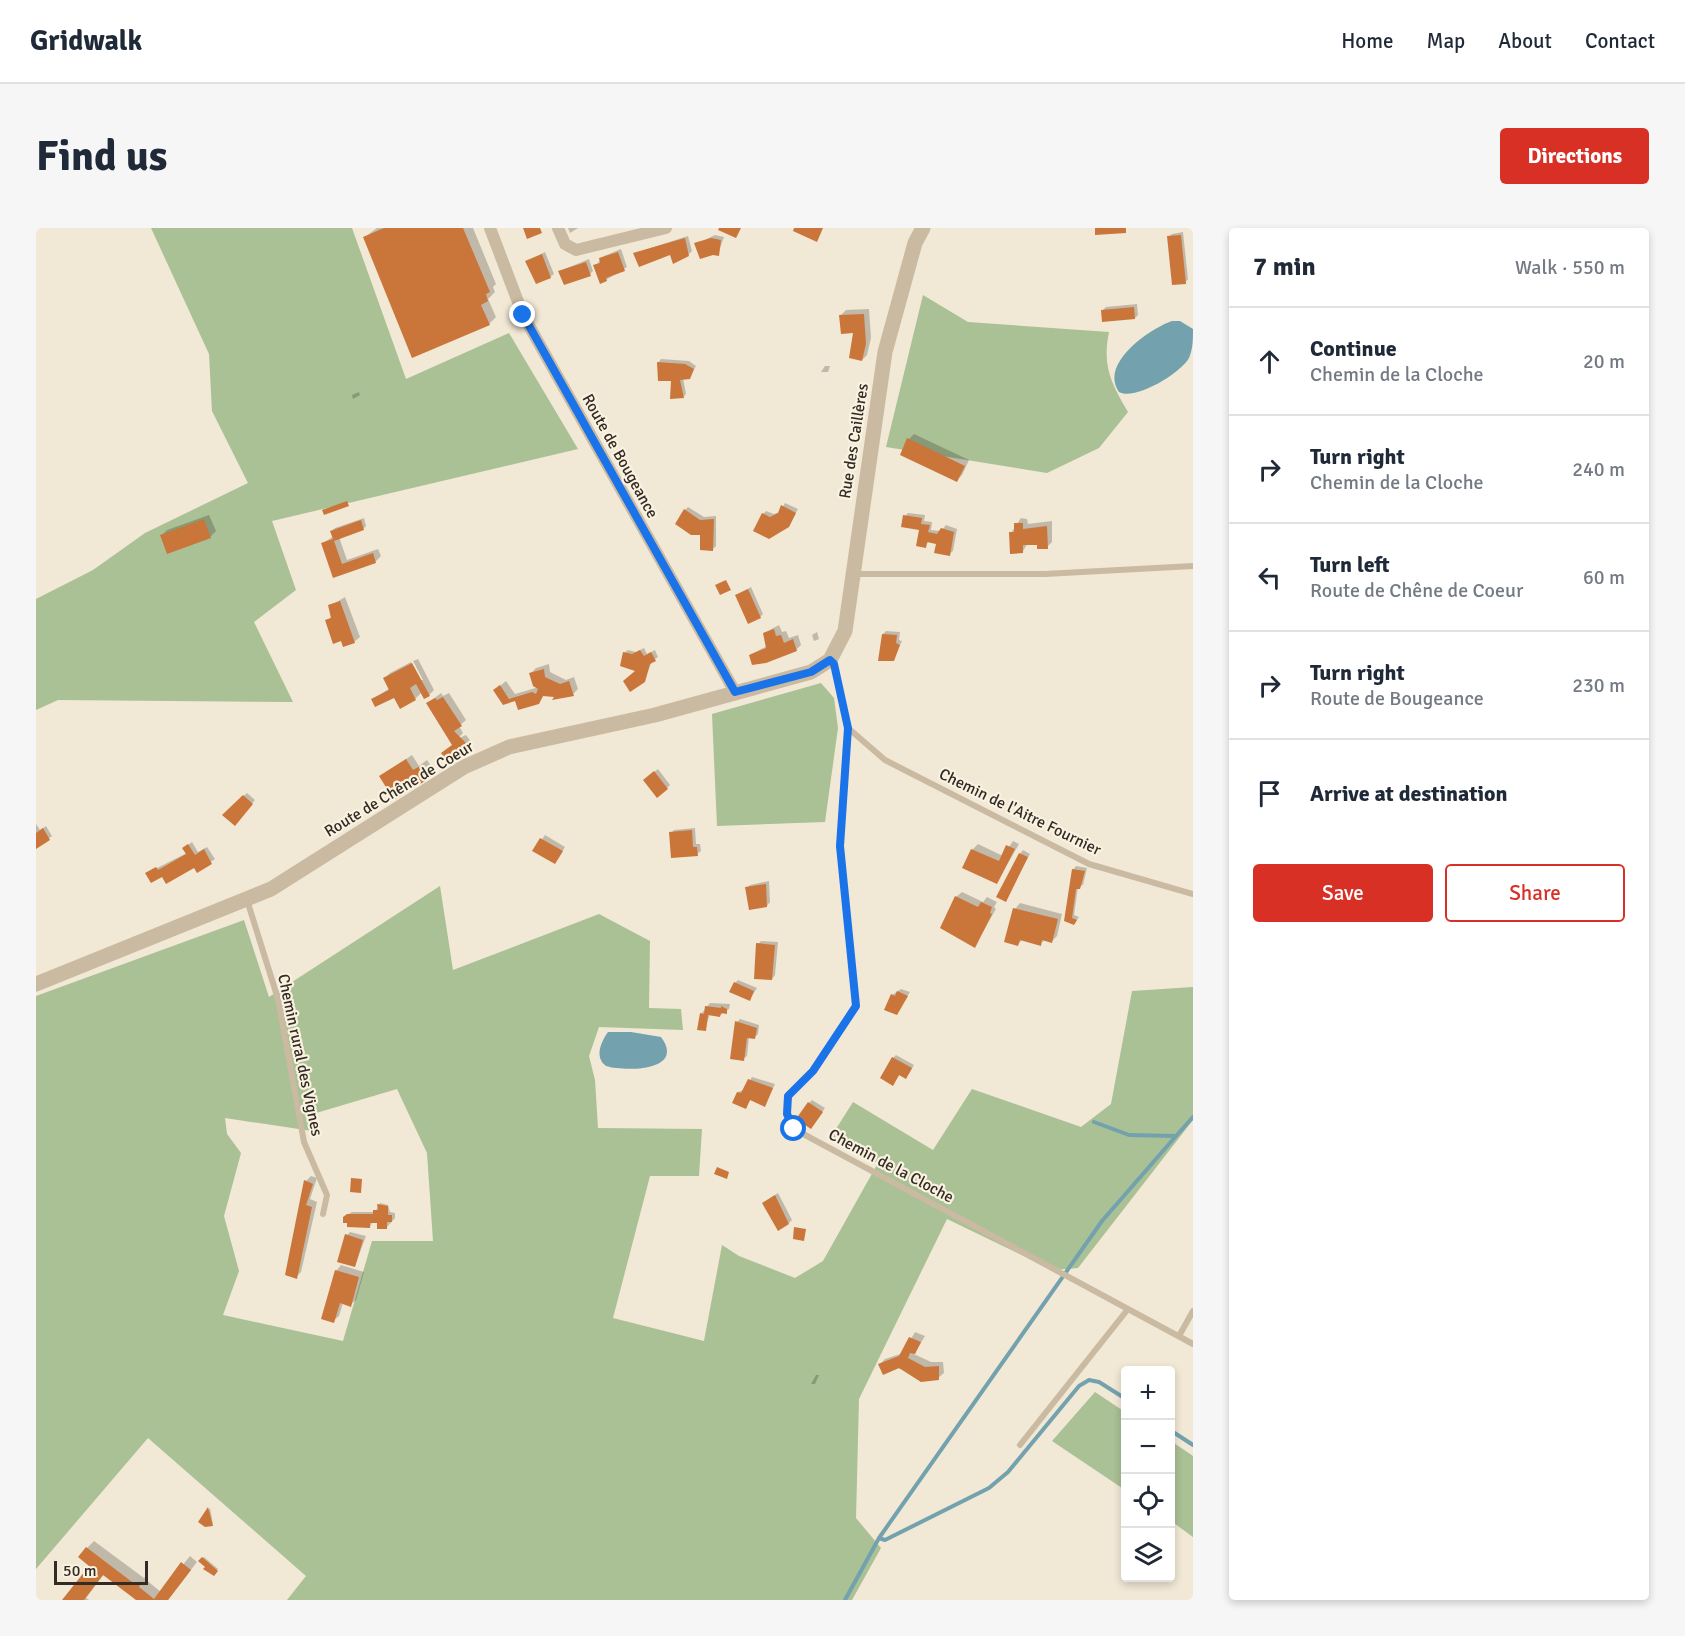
<!DOCTYPE html>
<html lang="en">
<head>
<meta charset="utf-8">
<style>
  body { margin:0; font-family:Signika,sans-serif; background:#f6f6f7; color:#1f2937 }
  .controls { position:absolute; right:18px; bottom:18px; display:grid; overflow:hidden; border-radius:6px; box-shadow:0 3px 9px #0003 }
  .controls button { width:54px; height:54px; display:grid; place-items:center; padding:0; border:0; border-bottom:2px solid #e0e1e3; background:#fff; color:#1f2937; font:30px sans-serif }
  .scale { position:absolute; left:18px; bottom:15px; width:94px; box-sizing:border-box; padding-left:6px; border:3px solid #332b24; border-top:0; font-size:16px; line-height:21px; white-space:nowrap; color:#332b24; -webkit-text-stroke:4px #f9f2e1; paint-order:stroke }
  .stop { position:absolute; width:18px; height:18px; margin:-14px; border:4px solid #1a73e8; border-radius:50%; background:#fff }
  .stop.end { background:#1a73e8; border-color:#fff; box-shadow:0 2px 6px #0008 }
  .list { margin:0; padding:0; list-style:none }
  h2 { display:flex; justify-content:space-between; align-items:center; height:78px; margin:0; padding:0 24px; font-size:26px }
  h2 small { font-size:20px; font-weight:400; color:#747a83 }
  .list li { display:grid; grid-template-columns:39px 1fr auto; gap:18px; align-items:center; box-sizing:border-box; height:108px; padding:0 24px; border-top:2px solid #e0e1e3 }
  .list b { display:block; font-size:22px; white-space:nowrap }
  .list p { margin:0; font-size:20px; white-space:nowrap; color:#747a83 }
  .list em { font-size:20px; font-style:normal; color:#747a83 }
  .actions { display:flex; gap:12px; padding:18px 24px }
  .actions a { flex:1; padding:14px 0; border:2px solid #d93025; border-radius:6px; text-align:center; font-size:21px; color:#d93025 }
  .actions .main { background:#d93025; color:#fff }
  .icon { flex:none; width:33px; height:33px; fill:none; stroke:currentColor; stroke-width:2; stroke-linecap:round; stroke-linejoin:round }
  .map { position:relative; flex:none; width:1157px; height:1372px; overflow:hidden; border-radius:6px }
  header { display:flex; align-items:center; gap:36px; box-sizing:border-box; height:84px; padding:0 30px; background:#fff; border-bottom:2px solid #e0e1e3 }
  header strong { font-size:28px }
  nav { display:flex; gap:33px; margin-inline-start:auto; font-size:21px }
  .intro { display:flex; align-items:center; justify-content:space-between; box-sizing:border-box; height:144px; padding:0 36px }
  h1 { margin:0; font-size:42px }
  .button { padding:15px 27px; border-radius:6px; background:#d93025; color:#fff; font-size:21px; font-weight:700 }
  main { display:flex; gap:36px; padding:0 36px }
  aside { flex:1; background:#fff; border-radius:6px; box-shadow:0 3px 9px #0003 }
  .map>svg:first-child { display:block }
  .green { fill:#aac095; fill-rule:evenodd }
  .water { fill:#73a2ae }
  .shadow { fill:#0003 }
  .lines { fill:none; stroke-linecap:round; stroke-linejoin:round }
  .stream { stroke:#73a2ae; stroke-width:4 }
  .building { fill:#ca753a }
  .service { stroke:#c9baa1; stroke-width:6 }
  .minor { stroke:#c9baa1; stroke-width:12 }
  .tertiary { stroke:#c9baa1; stroke-width:15 }
  .route { stroke:#1a73e8; stroke-width:8 }
  .labels { text-anchor:middle; dominant-baseline:central; stroke-width:4.5; stroke-linejoin:round; paint-order:stroke }
  .street-label { font-size:16px; fill:#332b24; stroke:#f9f2e1 }
</style>
</head>
<body>
<header>
<strong>Gridwalk</strong>
<nav><a>Home</a><a>Map</a><a>About</a><a>Contact</a></nav>
</header>
<div class="intro"><h1>Find us</h1><a class="button">Directions</a></div>
<main>
<div class="map">
<svg width="1157" height="1372" viewBox="0 0 1157 1372">
  <rect width="100%" height="100%" fill="#f1e8d5"/>
  <path class="green" d="M115,0H316L370,151L473,105L542,221L236,293L260,362L218,394L257,474L22,472L0,482V371L57,342L109,305L212,255L176,183L173,126Z
    M887,67L932,94L1073,104C1066,138 1075,155 1092,184L1063,220L1011,245L850,219Z
    M785,455L798,470L802,500L789,594L681,598L676,486Z
    M404,658L417,742L563,686L614,713L613,780L645,781L647,802L563,799L553,828L559,852L562,900L666,901L663,948H614L577,1090L668,1113L686,1017L703,1028L759,1050L787,1033L842,935L793,912L817,874L897,922L936,861L1045,899L1075,876L1096,763L1157,759V892L1042,1040L1017,1042L911,991L823,1171L820,1290L845,1320L816,1372H251L270,1348L112,1210L0,1341V768L208,692L233,769ZM361,861L391,925L397,1013H336L307,1113L187,1087L203,1043L188,988L205,925L191,906L189,890L276,903L270,888Z
    M1059,1164L1089,1184V1262L1016,1213Z
    M1135,1213L1157,1228V1309L1135,1293Z"/>
  <path class="water" d="M1136,93H1144L1157,101C1157,111 1157,121 1153,130C1145,145 1099,173 1083,164C1063,136 1113,101 1136,93Z
    M572,804H595L625,809C650,843 590,844 570,838C558,829 565,814 572,804Z"/>
  <path class="shadow" d="M341,0H437L460,56L457,59L459,64L452,71L460,89L453,96L329,9Z
    M532,0H542L534,5Z
    M1147,4L1152,51L1149,55L1132,9L1136,6Z
    M679,7L688,9L682,26L660,16Z
    M652,8L656,23L652,27L599,25Z
    M585,21L591,39L570,52L559,38L568,28Z
    M509,24L518,46L514,49L491,33Z
    M553,31L557,43L554,46L524,43Z
    M1101,76L1102,87L1099,90L1067,82L1070,79Z
    M833,81L835,110L831,127L826,132L818,104L804,88L810,82Z
    M625,131L653,133L660,138L654,149L647,150L650,166L647,169L622,135Z
    M789,138H794L792,144H785Z
    M323,164L324,167L317,171L316,167Z
    M878,206L933,232L926,247L921,252L873,211Z
    M749,275L762,281L752,298L727,286L730,283L738,286L744,284Z
    M652,279L668,289L680,288V318L677,321L649,282Z
    M872,285L889,287L888,293L896,294L895,302L905,303L910,297L921,301L917,323L913,326L902,315L893,313L889,319L885,301L869,288Z
    M173,287L180,303L174,309L125,308L131,302Z
    M328,290L330,298L327,301L303,309L311,332L342,321L345,328L339,334L298,348L287,315L298,308L296,303L299,300Z
    M985,290L991,291L992,296L1016,293V314L1011,319L992,315L987,323L975,305Z
    M715,359L727,386L724,389L701,367Z
    M309,369L324,409L318,414L306,411L291,393L296,388L294,378Z
    M743,397L746,404L750,403L753,410L762,407L765,417L760,422L714,427L731,418L728,405Z
    M850,403L864,404L863,412L866,413L857,432L847,406Z
    M781,404L783,411L778,413L776,407Z
    M608,420L611,426L619,422L622,429L616,433L608,453L588,425L592,422L600,424Z
    M382,431L398,462L393,467L386,464L379,471L359,468L337,471L354,460L349,450L354,445L375,434L384,452H387L377,433Z
    M513,436L514,444L530,452L538,449L542,461L537,466H509L502,474L480,471L468,475L459,462L470,453L479,466L503,459L495,445L500,440Z
    M405,465L407,468L413,465L430,492L423,498L427,505L421,511L430,507L436,515L433,518L418,516L392,475Z
    M376,527L383,538L391,532L398,543L393,548H345Z
    M622,541L634,557L631,560L612,549Z
    M211,565L219,572L202,593L188,587Z
    M0,596L4,602L10,598L16,608L0,620Z
    M659,600L660,616H664L665,623L661,626L635,605L638,602Z
    M509,607L529,619L522,631L498,623Z
    M977,613L983,616L961,654L936,622L942,616L967,628Z
    M156,614L162,624L171,619L179,631L161,643L159,638L126,647L111,645L151,625L148,620Z
    M987,622L994,626L969,672L984,626Z
    M1040,638L1051,640L1047,657L1042,659L1038,687L1043,689L1038,696L1030,692L1037,642Z
    M733,653L734,674L731,678L711,660L714,657Z
    M926,664L947,674L951,669L961,674L958,679L960,681L939,718L920,669Z
    M984,675L1026,686L1021,708L1016,713L1009,712L1004,716L987,711L982,716L979,681Z
    M725,713L742,714L739,747L736,751L722,716Z
    M702,752L721,760L714,771L699,755Z
    M865,761L874,764L861,785L856,767Z
    M674,775L694,776L693,781L683,788L674,786L669,801L665,786Z
    M704,791L723,797L722,806L718,810L713,809L711,828L707,831L701,794Z
    M860,827L878,837L873,846H864L857,856V830Z
    M716,849L739,856L729,877L715,871L709,879L702,864L708,862Z
    M776,872L789,880L778,896L773,875Z
    M275,948L281,950L274,971L281,974L265,1044L260,1049L270,953Z
    M742,965L756,992L753,995L727,975Z
    M344,975L352,977L354,984L359,985V990L351,999L342,993H337L334,999L308,989L316,984H339Z
    M314,1004L330,1008L319,1038L311,1007Z
    M305,1037L328,1044L320,1072L314,1077L307,1075L303,1088L297,1093L300,1043Z
    M879,1104L889,1108L878,1126L895,1134H907L908,1145L902,1150L844,1136L849,1131L867,1125Z
    M780,1147H783L779,1156H775Z
    M174,1280L177,1296L176,1297L164,1294Z
    M58,1313L108,1350L110,1348L109,1351L125,1364L154,1328L161,1334L132,1372H103L68,1346L50,1370L53,1372H28L55,1338L51,1320Z
    M168,1329L182,1341L178,1346L164,1333Z"/>
  <g class="lines">
    <path class="stream" d="M1058,894L1093,907L1140,908L1157,889
      M1134,1202L1157,1217
      M843,1310L849,1312L953,1260L972,1244L1043,1158L1053,1152L1063,1154L1090,1171
      M809,1372L843,1310L1066,993L1140,908"/>
  </g>
  <path class="building" d="M348,0H427L454,64L450,66L452,73L445,77L454,97L376,130L327,9Z
    M487,0H504L506,5L491,11Z
    M683,0H705L700,10L682,2Z
    M758,0H787L781,14L757,3Z
    M1059,0H1090V5L1059,7Z
    M1145,7L1150,56L1136,57L1131,8Z
    M649,10L653,28L637,36L634,27L603,39L597,25Z
    M675,10L685,12L683,28L677,27L664,31L658,15Z
    M582,24L589,43L570,50L571,53L564,56L557,37L564,35L563,30Z
    M506,26L515,50L500,56L489,33Z
    M550,34L555,48L528,57L522,43Z
    M1098,79L1099,91L1066,94L1065,82Z
    M828,86L830,116L826,133L813,130L817,105L805,106L803,87Z
    M621,134L649,136L658,141L654,151L644,152L648,170L634,171L635,153H622Z
    M871,210L929,238L921,254L864,227Z
    M311,273L313,278L288,287L286,282Z
    M745,277L760,285L753,299L733,311L717,303L726,285L734,289L742,285Z
    M648,281L664,292L678,291L677,323L664,322V307H655L639,296Z
    M867,287L886,290L885,296L894,297L892,304L901,306L905,300L918,304L914,328L898,325L900,316L891,314L890,320L880,318L883,302L865,299Z
    M168,291L175,310L131,326L124,307Z
    M325,292L328,302L298,313L306,336L337,325L340,335L297,350L285,315L297,311L294,303Z
    M978,295H987V301L1011,298L1012,321H1001V317H987V325L974,326L973,304H978Z
    M690,352L695,362L684,367L679,357Z
    M712,361L725,390L712,396L699,367Z
    M304,373L319,415L307,419L305,413L297,416L289,392L295,390L292,377Z
    M738,401L740,408L745,407L748,415L757,411L761,423L730,435L716,437L713,427L730,420L727,405Z
    M846,406L861,407L860,415L864,417L858,433H842Z
    M604,422L608,428L615,424L620,433L614,436L609,454L594,464L587,453L599,443L584,438L587,424L596,426Z
    M376,435L394,468L388,471L380,456L374,460L380,472L364,481L358,470L339,479L335,471L353,462L347,450Z
    M508,441L509,449L524,456L533,453L538,468L516,472L518,469L507,468L503,476L482,482L479,473L467,477L457,462L464,457L473,471L496,464L500,466L502,461L497,458L493,445Z
    M407,469L426,498L418,503L434,519L412,535L405,525L416,517L390,475L399,470L401,472Z
    M370,531L377,542L386,537L394,550L358,572L343,548Z
    M618,543L632,561L621,570L607,552Z
    M207,567L217,576L199,598L186,587Z
    M7,600L14,612L0,621V605Z
    M656,602L657,619H661L662,628L635,630L633,604Z
    M504,610L527,623L519,636L496,623Z
    M152,616L159,627L168,621L176,636L161,645L158,640L130,656L126,649L115,655L109,645L120,639L122,642L150,626L146,620Z
    M970,617L979,621L961,656L926,640L935,621L963,633Z
    M983,625L992,629L970,674L960,669Z
    M1036,641L1049,643L1044,661H1040L1036,690L1041,692L1038,697L1028,693Z
    M730,656L731,679L713,682L709,659Z
    M919,668L942,679L945,674L956,679L954,685L956,686L939,720L904,700Z
    M977,680L1022,691L1016,715L1006,712L1005,718L984,712L982,718L968,714Z
    M720,715L739,717L736,752L718,751Z
    M698,754L718,763L714,773L693,764Z
    M861,763L872,768L861,787L848,782L855,766L859,768Z
    M669,778L685,780V778L691,781V786L685,785L684,789L672,787L670,803L661,802L664,785L668,786Z
    M699,793L721,800L719,811L711,810L708,833L694,831Z
    M856,829L876,840L870,851L863,847L857,858L844,850Z
    M712,851L737,860L729,879L714,872L710,881L696,875L701,864L705,865Z
    M772,874L787,884L775,901L760,891Z
    M681,939L693,944L691,951L678,946Z
    M315,950L326,951L325,965L314,964Z
    M268,952L277,956L270,977L276,979L261,1051L249,1047Z
    M739,967L753,996L742,1003L726,975Z
    M341,976L352,978V987H356V994H351V1001H341V995H334V1000L311,999V995H307V989L311,986H337V982H342Z
    M758,999L770,1001L768,1013L757,1011Z
    M309,1006L327,1012L319,1039L301,1034Z
    M299,1042L323,1049L315,1079L304,1075L298,1095L285,1091Z
    M873,1109L885,1114L879,1126L874,1125L872,1130L889,1139L903,1138V1152L885,1154L863,1140L847,1147L842,1136L863,1128Z
    M172,1279L177,1298L169,1299L162,1294Z
    M50,1319L100,1357L102,1354L104,1357L103,1359L118,1371L145,1334L155,1342L132,1372H100L67,1347L48,1372H26L53,1338L42,1329Z
    M166,1329L182,1343L178,1348L167,1341L169,1339L162,1333Z"/>
  <g class="lines">
    <path class="service" d="M819,346H1009L1157,338
      M794,432L798,436L812,500L804,618L820,778L777,843L751,868V886L758,901L1157,1116
      M812,500L849,532L1053,636L1157,666
      M211,672L242,771L268,914L291,967L287,986
      M1143,1108L1157,1083
      M984,1217L1092,1081"/>
    <path class="minor" d="M454,0L487,87L699,464
      M522,0L529,16L540,22L630,0"/>
    <path class="tertiary" d="M0,756L235,661L428,539L473,519L619,487L775,444L794,432L809,403L849,124L879,15L887,0"/>
  </g>
  <g class="lines">
    <path class="route" d="M487,87L699,464L775,444L794,432L798,436L812,500L804,618L820,778L777,843L752,868L751,886L758,901"/>
  </g>
  <g class="labels">
    <g class="street-label">
      <text transform="translate(818 213) rotate(-81)">Rue des Caillères</text>
      <text transform="translate(584 228) rotate(61)">Route de Bougeance</text>
      <text transform="translate(363 561) rotate(-31)">Route de Chêne de Coeur</text>
      <text transform="translate(984 584) rotate(26)">Chemin de l'Aitre Fournier</text>
      <text transform="translate(264 827) rotate(78)">Chemin rural des Vignes</text>
      <text transform="translate(855 938) rotate(28)">Chemin de la Cloche</text>
    </g>
  </g>
</svg>
<div class="controls">
<button>+</button>
<button>−</button>
<button><svg class="icon" aria-label="locate" viewBox="0 0 24 24"><circle cx="12" cy="12" r="6"/><path d="M12 2v4M12 18v4M2 12h4M18 12h4"/></svg></button>
<button><svg class="icon" aria-label="layers" viewBox="0 0 24 24"><path d="M12 4l9 5-9 5-9-5zM3 14l9 5 9-5"/></svg></button>
</div>
<div class="scale">50 m</div>
<div class="stop" style="left:758px;top:901px"></div>
<div class="stop end" style="left:487px;top:87px"></div>
</div>
<aside>
<h2>7 min<small>Walk · 550 m</small></h2>
<ul class="list">
<li><svg class="icon" aria-label="ahead" viewBox="0 0 24 24"><path d="M12 20V5M6 11l6-6 6 6"/></svg><div><b>Continue</b><p>Chemin de la Cloche</p></div><em>20 m</em></li>
<li><svg class="icon" aria-label="right" viewBox="0 0 24 24"><path d="M7 20v-9h11M14 6l5 5-5 5"/></svg><div><b>Turn right</b><p>Chemin de la Cloche</p></div><em>240 m</em></li>
<li><svg class="icon" aria-label="left" viewBox="0 0 24 24"><path d="M17 20v-9H6M10 6l-5 5 5 5"/></svg><div><b>Turn left</b><p>Route de Chêne de Coeur</p></div><em>60 m</em></li>
<li><svg class="icon" aria-label="right" viewBox="0 0 24 24"><path d="M7 20v-9h11M14 6l5 5-5 5"/></svg><div><b>Turn right</b><p>Route de Bougeance</p></div><em>230 m</em></li>
<li><svg class="icon" aria-label="arrive" viewBox="0 0 24 24"><path d="M6 21V4h12l-3 4 3 4H6"/></svg><div><b>Arrive at destination</b></div></li>
</ul>
<div class="actions"><a class="main">Save</a><a>Share</a></div>
</aside>
</main>
</body>
</html>
